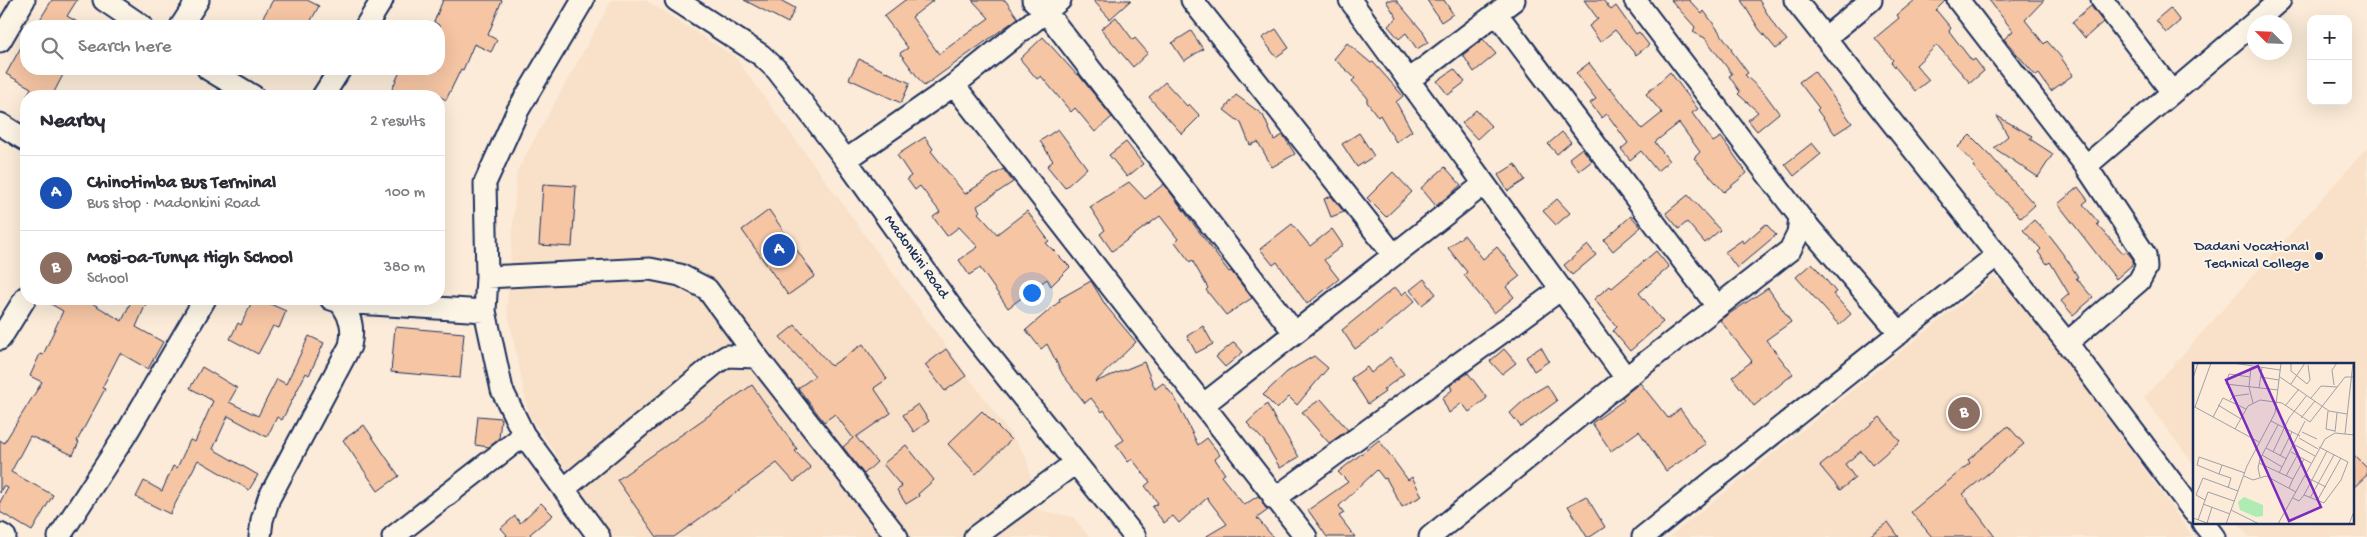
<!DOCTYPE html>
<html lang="en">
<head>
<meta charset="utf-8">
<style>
  body { margin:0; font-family:"Gochi Hand",sans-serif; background:#f7f7f7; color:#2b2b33 }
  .controls { position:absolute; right:15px; top:15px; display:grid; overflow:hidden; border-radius:10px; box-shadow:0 5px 20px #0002 }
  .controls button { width:45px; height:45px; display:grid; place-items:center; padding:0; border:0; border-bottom:1px solid #e1e1e2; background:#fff; color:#2b2b33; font:25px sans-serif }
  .compass { position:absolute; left:2247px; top:15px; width:45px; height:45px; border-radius:50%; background:#fff; box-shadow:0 5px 20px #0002; rotate:294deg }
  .you { position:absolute; left:1031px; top:292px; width:18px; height:18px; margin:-12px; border:4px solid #fff; border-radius:50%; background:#1a73e8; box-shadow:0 0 0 8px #1a73e833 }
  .badge { display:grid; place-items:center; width:32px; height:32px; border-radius:50%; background:#1b2f5e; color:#fff; font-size:16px; font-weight:700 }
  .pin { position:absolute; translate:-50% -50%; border:2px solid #fff; box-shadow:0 1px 5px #0006 }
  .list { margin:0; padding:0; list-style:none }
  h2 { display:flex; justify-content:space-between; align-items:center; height:65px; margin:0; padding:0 20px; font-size:21px }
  h2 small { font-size:16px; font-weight:400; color:#7c7c81 }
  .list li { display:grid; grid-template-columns:32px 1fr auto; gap:15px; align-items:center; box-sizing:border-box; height:75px; padding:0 20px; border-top:1px solid #e1e1e2 }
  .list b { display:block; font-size:19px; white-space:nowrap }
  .list p { margin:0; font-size:16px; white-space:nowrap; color:#7c7c81 }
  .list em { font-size:16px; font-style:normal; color:#7c7c81 }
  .icon { flex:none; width:28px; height:28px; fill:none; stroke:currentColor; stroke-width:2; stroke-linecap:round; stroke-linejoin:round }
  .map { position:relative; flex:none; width:2367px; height:537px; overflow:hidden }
  .search { position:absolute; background:#fff; box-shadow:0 5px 20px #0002; left:20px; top:20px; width:425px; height:55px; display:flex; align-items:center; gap:12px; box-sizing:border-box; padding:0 18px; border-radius:20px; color:#7c7c81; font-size:19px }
  .panel { position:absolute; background:#fff; box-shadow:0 5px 20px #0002; left:20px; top:90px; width:425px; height:215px; border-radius:20px }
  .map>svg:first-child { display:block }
  .built { fill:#f9e0c8 }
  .building { fill:#f5c5a4; stroke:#1b2f5e }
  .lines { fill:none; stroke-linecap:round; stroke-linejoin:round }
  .minor-casing { stroke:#1b2f5e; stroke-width:25 }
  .minor { stroke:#fcf5e5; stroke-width:21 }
  .poi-dot { fill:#1b2f5e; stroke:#fcf5e5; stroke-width:2 }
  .labels { text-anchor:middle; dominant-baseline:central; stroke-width:4; stroke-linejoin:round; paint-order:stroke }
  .poi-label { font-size:15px; fill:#1b2f5e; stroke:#fcf5e5; text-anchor:end }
  .street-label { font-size:15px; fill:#1b2f5e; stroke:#fcf5e5 }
  .inset-road { fill:none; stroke:#a1a0a7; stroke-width:1 }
  .view { fill:#7b2cbf; fill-opacity:0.15; stroke:#7b2cbf; stroke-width:2.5 }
  .inset-edge { fill:none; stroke:#1b2f5e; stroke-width:2.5 }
</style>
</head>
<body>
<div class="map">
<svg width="2367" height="537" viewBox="0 0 2367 537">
  <rect width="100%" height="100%" fill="#fbebd8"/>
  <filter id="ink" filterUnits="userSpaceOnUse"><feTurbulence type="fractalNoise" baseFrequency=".02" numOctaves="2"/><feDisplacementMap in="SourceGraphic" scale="10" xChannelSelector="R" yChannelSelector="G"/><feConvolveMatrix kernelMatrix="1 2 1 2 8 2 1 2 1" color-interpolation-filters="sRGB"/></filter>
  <g filter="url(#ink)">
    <path class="built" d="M612,0H645L735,57L1026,456L1038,510L1073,517L1089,537H613L529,415L507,308L517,171Z
      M2367,148V537H2249L2238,523H2353V364H2194V465L2144,398Z
      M1993,278L2014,288L2193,537H1669Z"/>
    <path class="building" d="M52,0H77L67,16L84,26H36Z
      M273,0H307L319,6L308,26H258Z
      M443,0H502L488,35L497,40L491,52L474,44L463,70L461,69L446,100L439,96H389L401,69H439V25L434,22Z
      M744,0H780L795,8L788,23Z
      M905,0H934L912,17L939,54L989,18L972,0H1005L1018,18L924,86L900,53L908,48L884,16Z
      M1093,0H1131L1110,19Z
      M1387,0H1396L1424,33L1428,42L1417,49L1406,33L1399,39L1388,26L1397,18L1386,1Z
      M1427,0H1444L1453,14L1441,22Z
      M1584,0H1603L1611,10L1616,6L1636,34L1639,32L1649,45L1636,55L1615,30L1600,42L1589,26L1598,19Z
      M1671,0H1689L1702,14L1704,11L1732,49L1731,50L1748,73L1745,75L1765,94L1779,113L1757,131L1748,120L1758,112L1738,94L1740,92L1729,76L1732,74L1705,38L1693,32L1695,27Z
      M1741,0H1759L1776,28L1787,40L1776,49L1759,29Z
      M1915,0H1946L1936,10L1951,28L1949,31L1972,61L1975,59L1984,71L1970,83L1937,45L1916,65L1929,80L1915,91L1891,62L1893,60L1875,38L1899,18L1897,15Z
      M1989,0H2044L2025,20L2044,44L2047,41L2060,56L2073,75L2051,91L2039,74L2036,76L2004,39L2013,31Z
      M2091,6L2103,22L2085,38L2072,22Z
      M2170,8L2180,21L2166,33L2156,20Z
      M1116,17L1133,40L1135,38L1148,53L1133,67L1101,29Z
      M1276,29L1289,48L1276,57L1262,38Z
      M1191,31L1203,49L1184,61L1172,43Z
      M1043,37L1077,75L1078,74L1112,117L1095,132L1075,108L1071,112L1041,76L1037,79L1020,59Z
      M26,38V69H66L52,96H27L31,88L6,74Z
      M1483,39L1496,54L1474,72L1463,55Z
      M1347,43L1371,63L1373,62L1403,96L1396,102L1412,131L1396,142L1380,115L1378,117L1367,102V97L1352,81L1355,78L1334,59Z
      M859,59L910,83L901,103L849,79Z
      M1589,63L1609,89L1610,87L1642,129L1662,113L1646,94L1670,72L1698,109L1692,113L1713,142L1721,137L1747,173L1724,192L1694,158L1700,152L1679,123L1655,142L1669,161L1657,171L1641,151L1630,160L1621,149L1628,143L1607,114L1602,118L1590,103L1596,99L1576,73Z
      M1454,69L1465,82L1448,95L1437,81Z
      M1814,71L1852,123L1835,134L1817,110L1819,108L1799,82Z
      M1165,82L1187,106L1189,104L1200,116L1182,134L1149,97Z
      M1236,95L1263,115L1274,140L1283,135L1295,154L1272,167L1258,142L1250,145L1241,123L1224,110Z
      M1476,110L1491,126L1477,139L1462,123Z
      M1997,116L2032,136L2030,139L2053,154L2038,177L1994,148L2008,136Z
      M1058,129L1087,168L1065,188L1047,166L1053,161L1040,141Z
      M1562,132L1571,142L1557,154L1548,144Z
      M1359,133L1374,156L1357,167L1342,144Z
      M1970,135L1988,153L2035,205L2021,218L1983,179L1973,166L1975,165L1958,147Z
      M925,137L933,149L931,151L965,194L1003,169L1013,182L977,206L980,211L978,213L997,234L1027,211L1049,241L1046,243L1070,267L1051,286L1047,279L1008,308L980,268L969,275L959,260L978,247L959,227L947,236L933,217L940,212L920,186L915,190L907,179L911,176L897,155Z
      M1126,142L1143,164L1127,177L1109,155Z
      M1812,143L1821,154L1794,176L1785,164Z
      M1582,148L1592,161L1579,171L1569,158Z
      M1515,164L1525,180L1508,191L1498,175Z
      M1445,167L1461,185L1436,206L1421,188Z
      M1393,172L1412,192L1386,217L1367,198Z
      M1129,182L1145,199L1164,184L1229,272L1231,271L1252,298L1226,315L1206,290L1208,288L1192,260L1190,262L1175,242L1178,239L1160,216L1112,251L1100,234L1105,230L1090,207Z
      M543,184L576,186L572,247L539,245Z
      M2078,187L2088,200L2083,204L2099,223L2097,224L2123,253L2126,251L2133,259V264L2116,279L2058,204Z
      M1688,195L1720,230L1705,243L1687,222L1679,229L1666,213Z
      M1331,196L1344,212L1331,217L1324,199Z
      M1557,199L1570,213L1556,225L1543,211Z
      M769,210L815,276L788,295L742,230Z
      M1631,216L1641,227L1613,251L1604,240Z
      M2034,220L2051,238L2068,261L2078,277L2076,278L2093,298L2073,315L2061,301L2069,294L2050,262L2047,264L2038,252L2041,249L2023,230Z
      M1292,224L1310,246L1332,229L1343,245L1324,260L1339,279L1307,304L1277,262L1273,265L1260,249Z
      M1766,224L1776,235L1737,268L1725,252L1742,240L1744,243Z
      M1464,235L1483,259L1497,247L1520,276L1506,287L1514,297L1494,313L1464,275L1467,272L1448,248Z
      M1588,245L1596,255L1572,275L1564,265Z
      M1656,251L1669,267L1639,293L1663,322L1630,351L1613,331L1617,327L1594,299L1610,286L1612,288Z
      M1812,263L1836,292L1833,294L1851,314L1839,325L1796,277Z
      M1424,279L1436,294L1422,305L1410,290Z
      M1091,281L1106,306L1136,342L1095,382L1144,362L1155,389L1163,383L1175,398L1198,445L1207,438L1220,455L1215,459L1225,474L1221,476L1244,505L1258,496L1262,500L1268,510L1257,518L1273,537H1205L1227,524L1207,498L1179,523L1173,516L1164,523L1152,507L1158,503L1145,486L1150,482L1132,459L1128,462L1116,445L1124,440L1104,410L1102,412L1091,398L1085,403L1063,375L1047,344L1041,349L1026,330L1060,301L1059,299Z
      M1395,287L1402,295L1406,291L1415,301L1382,330L1355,349L1342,330Z
      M1768,288L1791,322L1766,340L1793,374L1754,406L1732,377L1752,361L1720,320Z
      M42,299H85L122,321L132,299H148L136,327L163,342L148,369L120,353L102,388L105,389L77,441L79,442L73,455L30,436L11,472L53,495L32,531L0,512V502L8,488L3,486L0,493V440L4,443L42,382L30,376L40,354L43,355L63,311Z
      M253,299H259L286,311L279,328L273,326L258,354L230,339L238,323L241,325Z
      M795,325L831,366L863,344L887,379L874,388L891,413L856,437L877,462L864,474L843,447L853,438L835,414L824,422L798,388L815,376L780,337Z
      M1203,326L1213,344L1196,353L1187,336Z
      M395,327L464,333L460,378L391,372Z
      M309,336L324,343L309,375L306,373L282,420L277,417L267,437L228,416L213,449L258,475L249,490L198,460L170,514L136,497L144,481L162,491L173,466L177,468L190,440L195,442L213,401L190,388L202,367L237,388L229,402L258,416L277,379L286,384Z
      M1234,342L1243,352L1225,367L1216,357Z
      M1541,347L1549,361L1534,371L1526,357Z
      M946,349L966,376L945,391L925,365Z
      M1504,349L1516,363L1502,374L1490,361Z
      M1314,356L1328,368L1297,405L1289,397L1277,409L1263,395L1287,372Z
      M1390,357L1404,374L1383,390L1385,392L1368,404L1351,378L1367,367L1371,373Z
      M1468,373L1487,398L1469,412L1462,403L1449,413L1442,398L1452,390L1450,385Z
      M1640,383L1668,418L1680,409L1706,444L1666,471L1639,431L1611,451L1592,423L1624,400L1622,397Z
      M752,385L797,449L795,451L811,468L794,482L777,463L674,537H657L617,480Z
      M1547,385L1557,401L1521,427L1510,413L1530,395Z
      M1321,399L1348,430L1329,443L1302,412Z
      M918,404L929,421L914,432L903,415Z
      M1267,404L1279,427H1281L1299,457L1280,468L1264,441L1247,423Z
      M982,411L1011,440L976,474L948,444Z
      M478,416L501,418L499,439L489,447L475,445Z
      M1880,417L1900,441L1872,465L1861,451L1845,464L1855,478L1840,490L1820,466Z
      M364,425L399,476L378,491L343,440Z
      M2008,426L2024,444L1963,494L1995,537H1932L1911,512L1970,463L1968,460Z
      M1379,440L1408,480L1412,477L1422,496L1402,507L1386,478L1384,479L1377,470L1339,506L1344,513L1339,516L1355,537H1327L1308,510L1348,482L1338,472Z
      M906,445L934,480L918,494L919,496L906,504L897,490L902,487L883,464Z
      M2353,454L2367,468V475L2353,488Z
      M1586,496L1605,527L1590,537H1587L1568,506Z
      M541,503L553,515L530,534L532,537H505L507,535L501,528L515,516L520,523Z
      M1888,522L1899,537H1868Z"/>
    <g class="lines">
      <defs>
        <path id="minor" d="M104,0L142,26
          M583,0L518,110L485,183L487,277L485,311L502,390L524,435L599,537
          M676,0L761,55L777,70L846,160L956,314L1135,537
          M1033,0L1046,12L1294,332
          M1192,0L1393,254
          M1350,0L1626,378
          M1635,0L1800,217
          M1795,0L2067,343L2194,512
          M1958,0L2086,166
          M2102,0L2172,92
          M1497,14L1717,306
          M2255,22L2280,0
          M181,26L198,0
          M366,26L382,0
          M1825,38L1871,0
          M0,41L24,0
          M208,69L253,96
          M1409,80L1514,0
          M954,85L1306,537
          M323,96L340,69
          M0,124L26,140
          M846,160L954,85L1060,0
          M487,277L650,269L680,275L707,289L757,357
          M331,299L340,302L485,311
          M0,339L26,297
          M2067,343L2139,281L2146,268L2145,255L2086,166L2254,23
          M1203,405L1484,184
          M564,489L716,363L727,356L757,357L897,537
          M1274,499L1561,289
          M2203,523L2214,537
          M0,534L5,537
          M59,537L126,434L205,299
          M260,537L262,520L269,498L350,346C354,327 351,317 340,302
          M393,537L524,435
          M975,537L1075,463
          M1430,537L1626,378L1790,250L1798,234L1800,217L1900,333
          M1643,537L1996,256"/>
      </defs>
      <use href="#minor" class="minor-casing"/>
      <use href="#minor" class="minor"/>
    </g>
  </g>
  <circle class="poi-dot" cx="2319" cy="256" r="5"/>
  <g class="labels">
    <g class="poi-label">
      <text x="2309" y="247">Dadani Vocational<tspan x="2309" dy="17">Technical College</tspan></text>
    </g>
    <g class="street-label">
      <text transform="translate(916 257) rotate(54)">Madonkini Road</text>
    </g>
  </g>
  <g transform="translate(2193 363)">
    <rect width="161" height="161" fill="#fbebd8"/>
    <path d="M51,134L70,142V153L63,154L47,147L45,139Z" fill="#aeecb3"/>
    <path class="inset-road" d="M40,0L87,7M98,0V8L114,21L117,17L115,2M58,4L56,24L60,40M57,14L36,11L33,21L85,27M67,14L86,17M87,14L136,48L154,51M0,15L5,0M98,21L112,0M141,22L139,7L144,0M66,25L69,5M118,35L128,23L144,24M37,37L41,33L56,31M25,42L48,56M0,43L66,79M92,43L106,26M2,44L18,0M135,48L133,66L142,68M20,54L30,35L53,46M108,55L122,38M78,58L107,73M42,66L55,43L67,37L89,40L117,59L152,14H162M109,69L124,76M142,69L144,50M152,71L160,0M106,75L125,86M102,82L122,93M73,85L94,96M80,89L96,55L114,32M98,89L118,100M69,92L89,104M87,93L99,69M66,100L100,116L96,125M86,110L112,58M26,111L4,102L6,94L29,102M51,113L60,117L73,113L103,129M93,113L104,93M111,113L133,124M67,114L65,105L67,96L85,62M100,116L111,96M35,125L38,115L26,111L29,102L52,110M111,132L134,88M100,135L106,138L111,132L131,140L148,117L155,99L126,84M117,135L141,92M12,137L3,132L10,115L45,128M124,138L148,95M10,141L37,151M38,147L66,161M0,155L17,161M5,157L15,129L41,138M14,160L19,144M33,161L54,103L82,50L88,0M85,161L132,76L142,70L162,72M156,161L162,146"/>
    <path class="view" d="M65,3L128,144L96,158L33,17Z"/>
    <rect width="161" height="161" class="inset-edge"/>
  </g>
</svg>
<div class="controls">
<button>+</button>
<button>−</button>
</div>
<svg class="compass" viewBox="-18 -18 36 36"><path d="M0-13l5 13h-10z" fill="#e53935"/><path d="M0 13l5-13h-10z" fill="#7c7c81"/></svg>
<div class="you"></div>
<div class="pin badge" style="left:779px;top:250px;background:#1a4fb4">A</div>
<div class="pin badge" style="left:1964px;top:413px;background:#8d6e63">B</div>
<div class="search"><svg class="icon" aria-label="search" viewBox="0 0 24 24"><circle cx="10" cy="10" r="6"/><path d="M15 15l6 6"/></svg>Search here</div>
<section class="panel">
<h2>Nearby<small>2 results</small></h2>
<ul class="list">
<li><span class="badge" style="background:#1a4fb4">A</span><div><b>Chinotimba Bus Terminal</b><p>Bus stop · Madonkini Road</p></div><em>100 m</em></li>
<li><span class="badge" style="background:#8d6e63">B</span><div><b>Mosi-oa-Tunya High School</b><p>School</p></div><em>380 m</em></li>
</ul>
</section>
</div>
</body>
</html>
